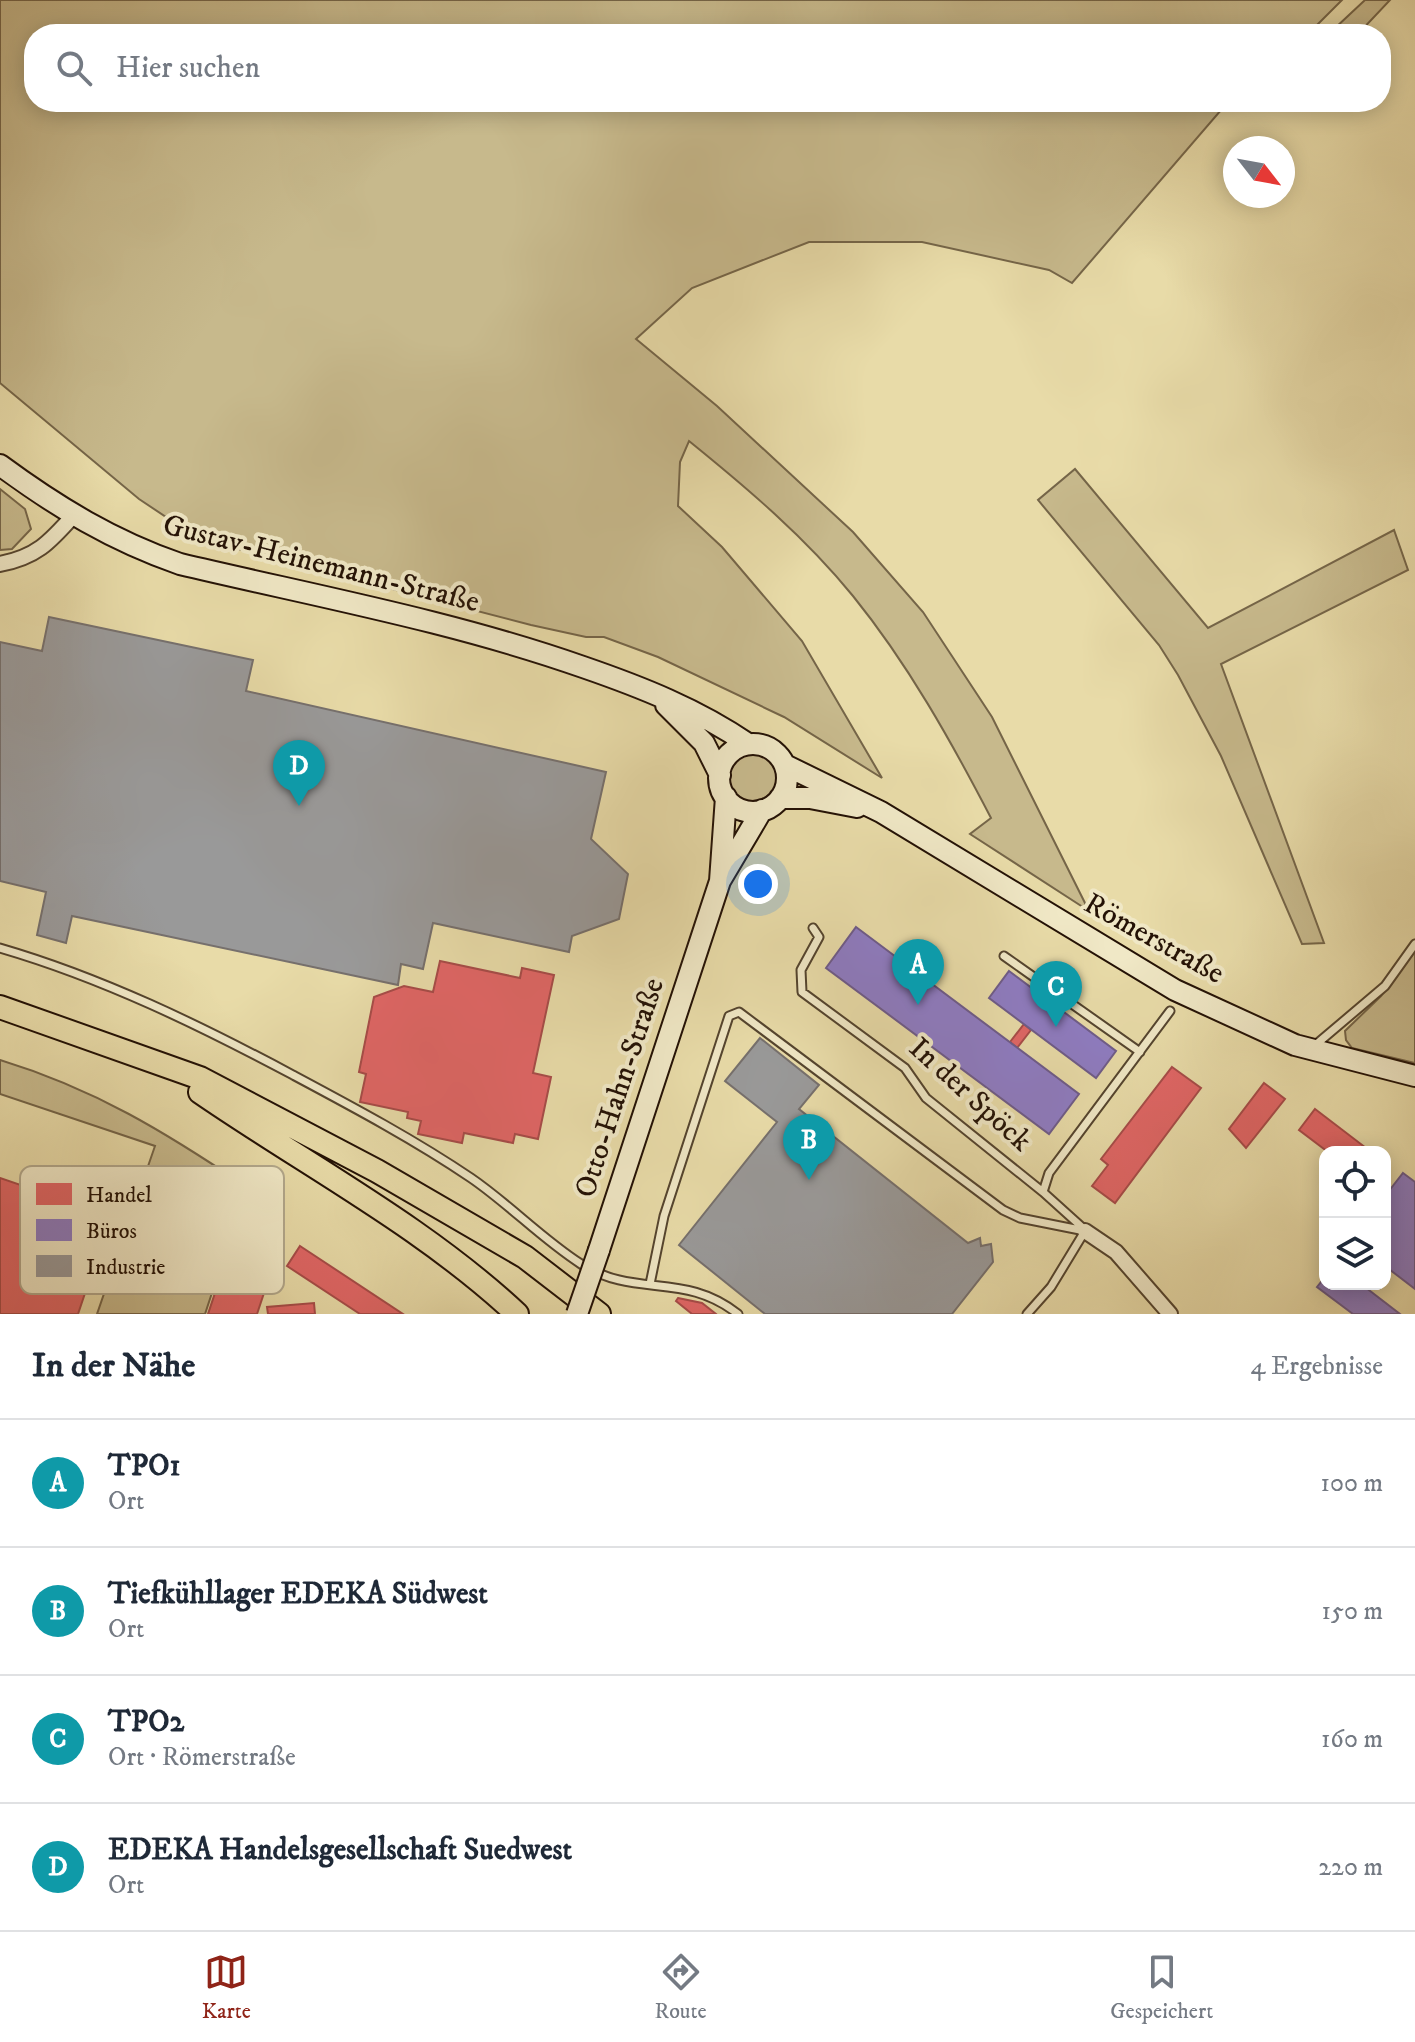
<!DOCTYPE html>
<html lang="de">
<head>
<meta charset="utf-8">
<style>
  body { margin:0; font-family:"IM FELL DW Pica",serif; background:#f6f6f7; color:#1f2937 }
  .controls { position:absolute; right:24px; bottom:24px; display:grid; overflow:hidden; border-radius:16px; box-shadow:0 4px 20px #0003 }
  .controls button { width:72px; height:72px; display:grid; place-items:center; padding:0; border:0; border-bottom:2px solid #e0e1e3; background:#fff; color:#1f2937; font:40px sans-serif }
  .compass { position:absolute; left:1223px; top:136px; width:72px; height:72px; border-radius:50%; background:#fff; box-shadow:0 4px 20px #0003; rotate:121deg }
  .you { position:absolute; left:758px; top:884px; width:28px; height:28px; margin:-20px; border:6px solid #fff; border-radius:50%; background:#1a73e8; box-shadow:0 0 0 12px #1a73e833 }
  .badge { display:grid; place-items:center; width:52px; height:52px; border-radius:50%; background:#8f2418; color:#fff; font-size:26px; font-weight:700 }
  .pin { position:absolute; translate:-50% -66px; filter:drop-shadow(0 2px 4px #0008) }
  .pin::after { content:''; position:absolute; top:42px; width:28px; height:24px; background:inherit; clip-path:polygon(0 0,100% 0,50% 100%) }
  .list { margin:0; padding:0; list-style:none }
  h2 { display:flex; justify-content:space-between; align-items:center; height:104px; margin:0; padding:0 32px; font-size:34px }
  h2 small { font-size:26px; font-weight:400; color:#747a83 }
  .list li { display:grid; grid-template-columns:52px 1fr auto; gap:24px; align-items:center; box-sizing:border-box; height:128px; padding:0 32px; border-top:2px solid #e0e1e3 }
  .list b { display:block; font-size:30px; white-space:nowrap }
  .list p { margin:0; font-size:26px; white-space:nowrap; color:#747a83 }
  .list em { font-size:26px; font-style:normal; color:#747a83 }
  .icon { flex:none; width:44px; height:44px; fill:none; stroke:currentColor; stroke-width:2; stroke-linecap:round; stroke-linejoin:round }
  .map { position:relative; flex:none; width:1415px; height:1314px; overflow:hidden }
  .search { position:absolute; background:#fff; box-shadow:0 4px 20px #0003; left:24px; right:24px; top:24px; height:88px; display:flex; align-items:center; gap:20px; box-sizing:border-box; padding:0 28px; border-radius:32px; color:#747a83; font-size:30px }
  .sheet { height:616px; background:#fff }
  nav { display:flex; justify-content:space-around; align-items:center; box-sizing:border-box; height:112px; border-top:2px solid #e0e1e3; background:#fff; font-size:22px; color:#747a83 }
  nav a { display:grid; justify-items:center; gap:4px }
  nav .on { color:#8f2418 }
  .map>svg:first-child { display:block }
  .green { fill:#c7b98c; stroke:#756548; stroke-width:2 }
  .shops { fill:#e06666; stroke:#a74c49; stroke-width:2 }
  .offices { fill:#8e7cc3; stroke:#6e5c8a; stroke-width:2 }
  .industry { fill:#999; stroke:#76706d; stroke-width:2 }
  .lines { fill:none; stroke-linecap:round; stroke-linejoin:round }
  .lane-casing { stroke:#54442e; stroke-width:11 }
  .street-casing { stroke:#54442e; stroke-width:18 }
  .secondary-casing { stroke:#231105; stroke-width:24 }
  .primary-casing { stroke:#231105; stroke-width:26 }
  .lane { stroke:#f0e8c6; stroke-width:7 }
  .street { stroke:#f0e8c6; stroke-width:14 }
  .secondary { stroke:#f0e8c6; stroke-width:20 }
  .primary { stroke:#e8dba8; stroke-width:22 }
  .secondary-bridge-casing { stroke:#231105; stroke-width:24; stroke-linecap:butt }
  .secondary-bridge { stroke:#f0e8c6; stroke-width:20 }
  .labels { text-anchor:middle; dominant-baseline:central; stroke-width:8; stroke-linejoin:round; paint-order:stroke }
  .street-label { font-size:30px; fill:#231105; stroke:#f0e8c6 }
  .key { fill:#f0e8c6; stroke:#b2a88c; stroke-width:2 }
  .key-label { font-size:22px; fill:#231105 }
</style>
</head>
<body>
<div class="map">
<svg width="1415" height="1314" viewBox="0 0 1415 1314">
  <rect width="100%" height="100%" fill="#e8dba8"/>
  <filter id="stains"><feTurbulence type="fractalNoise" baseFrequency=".0025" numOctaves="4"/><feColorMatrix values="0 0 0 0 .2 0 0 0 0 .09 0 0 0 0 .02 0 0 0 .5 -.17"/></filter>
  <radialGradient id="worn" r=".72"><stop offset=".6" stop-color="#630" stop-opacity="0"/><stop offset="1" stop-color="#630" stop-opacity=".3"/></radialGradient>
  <path class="green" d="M0,0H1342L1308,34H34V102H1228L1072,283L1049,270L922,242H809L692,288L636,339L717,406L853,532L923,612L992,717L1089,911L970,834L991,818C951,741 908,664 853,596C805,537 747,488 689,441L680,462L678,506L722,547L802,641L882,778L784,717L658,657L604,637H586L531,625L199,539L139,499L0,383Z
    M1365,0H1390L1358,34H1333V30Z
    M1075,469L1208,628L1394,530L1408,570L1221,664L1324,943L1302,944L1221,756L1178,675L1159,645L1038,500Z
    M0,489L25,509L31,529L12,549L0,550Z
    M726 775a26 26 0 1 1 52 0a26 26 0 1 1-52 0Z
    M1415,951V1063L1352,1048L1346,1040L1345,1031L1381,996Z
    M0,1060C95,1089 165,1132 247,1187L205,1314H97L155,1146L0,1094Z"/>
  <path class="shops" d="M440,961L520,978L522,968L554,975L533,1073L551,1077L538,1139L515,1134L513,1143L464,1133L462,1143L418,1134L421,1121L407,1118L408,1112L360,1102L366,1074L359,1072L374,997L404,986L433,992Z
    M1024,1024L1031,1030L1017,1048L1010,1042Z
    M1172,1067L1201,1088L1115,1203L1092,1186L1108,1165L1101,1159Z
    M1264,1083L1285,1099L1246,1148L1229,1129Z
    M1315,1109L1370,1151L1369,1152H1328L1299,1130Z
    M0,1178L111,1216L78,1314H0Z
    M239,1221L283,1236L257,1314H208Z
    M300,1246L403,1314H360L287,1266Z
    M678,1298L702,1303L716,1314H692L676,1301Z
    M314,1303L315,1314H268L267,1307Z"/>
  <path class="offices" d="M856,927L1079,1094L1049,1134L826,968Z
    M1009,971L1116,1051L1096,1078L989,998Z
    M1403,1173L1415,1182V1289L1385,1266V1196Z
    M1325,1277V1284H1361L1400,1314H1353L1317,1287Z"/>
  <path class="industry" d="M49,617L253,660L246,691L606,772L591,839L628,874L619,919L572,936L569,952L433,923L423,969L401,964L398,985L72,916L66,943L37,935L46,892L0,881V642L42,651Z
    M760,1038L819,1085L799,1109L968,1243L980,1238L981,1246L991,1244L993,1262L952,1314H765L679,1245L777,1122L725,1081Z"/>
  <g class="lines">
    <defs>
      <path id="lane" d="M813,928L819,937L801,970L802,992L905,1068L926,1098L1043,1192
        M0,948C103,978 199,1025 293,1075C353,1107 415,1140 471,1178C509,1204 542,1239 581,1264C636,1299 684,1271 738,1314
        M1004,956L1140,1052
        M1313,1047L1385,986L1415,944
        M1084,1229L1043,1192L1049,1173L1170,1011
        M650,1284L664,1216L729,1016L739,1012L1003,1210L1020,1218L1085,1231
        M1027,1314L1051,1287L1085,1231"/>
      <path id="street" d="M0,564C36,557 49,543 73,516
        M1085,1231L1116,1252L1170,1314"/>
      <path id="secondary" d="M0,465C57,507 113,541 180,564C315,596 452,621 583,667C641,687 697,709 748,744
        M666,705L704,743L720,775
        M719 778a34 34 0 1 1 68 0a34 34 0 1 1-68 0Z
        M785,765L881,812L1175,990L1295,1045L1415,1076
        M780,798H810L857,807
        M720,881L726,797
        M599,1250L720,881L762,810"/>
      <path id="primary" d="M0,1007L200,1078L377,1171L525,1257L599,1314
        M200,1092C306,1165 423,1226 517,1314"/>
    </defs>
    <use href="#lane" class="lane-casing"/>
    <use href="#street" class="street-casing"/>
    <use href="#secondary" class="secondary-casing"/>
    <use href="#primary" class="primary-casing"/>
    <use href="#lane" class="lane"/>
    <use href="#street" class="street"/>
    <use href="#secondary" class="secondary"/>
    <use href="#primary" class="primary"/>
    <defs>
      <path id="secondary-bridge" d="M577,1314L599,1250"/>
    </defs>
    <use href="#secondary-bridge" class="secondary-bridge-casing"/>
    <use href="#secondary-bridge" class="secondary-bridge"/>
  </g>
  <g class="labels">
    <g class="street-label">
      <text transform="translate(321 564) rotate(14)">Gustav-Heinemann-Straße</text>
      <text transform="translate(1154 939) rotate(29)">Römerstraße</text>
      <text transform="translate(620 1088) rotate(-72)">Otto-Hahn-Straße</text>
      <text transform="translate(970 1095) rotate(42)">In der Spöck</text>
    </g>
  </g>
  <rect x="20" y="1166" width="264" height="128" rx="12" class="key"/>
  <rect x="36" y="1183" width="36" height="22" fill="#e06666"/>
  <rect x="36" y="1219" width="36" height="22" fill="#8e7cc3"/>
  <rect x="36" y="1255" width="36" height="22" fill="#999"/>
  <g class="key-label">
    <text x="86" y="1202">Handel</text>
    <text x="86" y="1238">Büros</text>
    <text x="86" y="1274">Industrie</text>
  </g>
  <rect width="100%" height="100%" filter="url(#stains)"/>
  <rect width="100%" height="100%" fill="url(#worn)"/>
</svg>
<div class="controls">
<button><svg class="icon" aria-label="locate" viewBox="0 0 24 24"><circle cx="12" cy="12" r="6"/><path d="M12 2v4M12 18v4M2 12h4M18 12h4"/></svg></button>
<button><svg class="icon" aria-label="layers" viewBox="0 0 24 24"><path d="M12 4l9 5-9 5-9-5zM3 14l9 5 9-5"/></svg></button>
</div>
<svg class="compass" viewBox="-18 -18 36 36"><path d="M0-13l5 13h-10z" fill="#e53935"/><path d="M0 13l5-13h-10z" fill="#747a83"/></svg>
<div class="you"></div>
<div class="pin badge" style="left:918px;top:1005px;background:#0f9aa8">A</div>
<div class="pin badge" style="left:809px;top:1180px;background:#0f9aa8">B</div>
<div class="pin badge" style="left:1056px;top:1027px;background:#0f9aa8">C</div>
<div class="pin badge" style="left:299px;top:806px;background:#0f9aa8">D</div>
<div class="search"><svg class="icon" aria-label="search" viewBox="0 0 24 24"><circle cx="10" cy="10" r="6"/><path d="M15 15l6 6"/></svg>Hier suchen</div>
</div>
<section class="sheet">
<h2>In der Nähe<small>4 Ergebnisse</small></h2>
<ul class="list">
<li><span class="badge" style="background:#0f9aa8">A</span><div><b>TPO1</b><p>Ort</p></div><em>100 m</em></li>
<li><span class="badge" style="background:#0f9aa8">B</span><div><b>Tiefkühllager EDEKA Südwest</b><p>Ort</p></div><em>150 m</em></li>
<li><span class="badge" style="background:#0f9aa8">C</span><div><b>TPO2</b><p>Ort · Römerstraße</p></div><em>160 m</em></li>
<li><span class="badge" style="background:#0f9aa8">D</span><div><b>EDEKA Handelsgesellschaft Suedwest</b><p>Ort</p></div><em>220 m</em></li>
</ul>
</section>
<nav>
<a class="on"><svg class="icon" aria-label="map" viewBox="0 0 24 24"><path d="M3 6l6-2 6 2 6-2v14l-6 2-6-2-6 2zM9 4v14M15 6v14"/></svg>Karte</a>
<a><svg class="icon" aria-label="directions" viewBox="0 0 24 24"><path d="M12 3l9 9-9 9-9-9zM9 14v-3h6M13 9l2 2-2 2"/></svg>Route</a>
<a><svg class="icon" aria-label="saved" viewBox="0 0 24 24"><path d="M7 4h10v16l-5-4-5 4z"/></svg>Gespeichert</a>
</nav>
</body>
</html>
